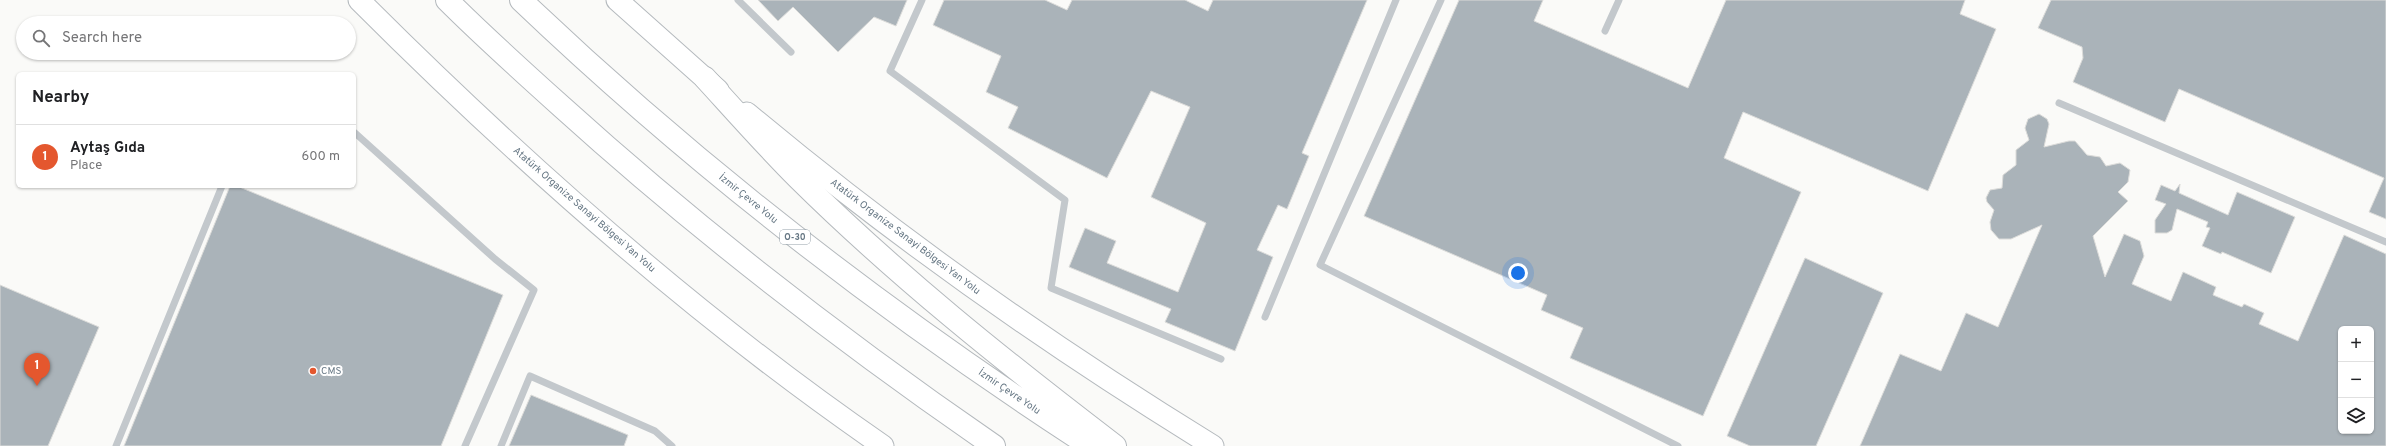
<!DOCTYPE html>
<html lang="en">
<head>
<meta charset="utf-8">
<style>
  body { margin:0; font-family:Overpass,sans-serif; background:#f6f6f6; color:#202124 }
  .controls { position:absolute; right:12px; bottom:12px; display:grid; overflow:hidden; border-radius:6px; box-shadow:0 1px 3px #0004 }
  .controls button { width:36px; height:36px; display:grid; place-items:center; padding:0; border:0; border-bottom:1px solid #e0e0e0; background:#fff; color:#202124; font:20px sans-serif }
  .you { position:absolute; left:1518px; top:273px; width:14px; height:14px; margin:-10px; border:3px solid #fff; border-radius:50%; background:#1a73e8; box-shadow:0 0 0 6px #1a73e833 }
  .badge { display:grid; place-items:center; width:26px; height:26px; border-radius:50%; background:#e4572e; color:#fff; font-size:13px; font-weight:700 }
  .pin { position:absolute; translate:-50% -33px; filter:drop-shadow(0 1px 2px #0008) }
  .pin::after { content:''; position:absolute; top:21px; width:14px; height:12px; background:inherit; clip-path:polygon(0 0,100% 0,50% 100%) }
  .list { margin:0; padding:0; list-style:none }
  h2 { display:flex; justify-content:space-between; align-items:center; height:52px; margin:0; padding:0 16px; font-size:17px }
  h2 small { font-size:13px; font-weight:400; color:#757577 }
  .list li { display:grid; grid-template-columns:26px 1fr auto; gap:12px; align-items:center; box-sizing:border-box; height:64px; padding:0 16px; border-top:1px solid #e0e0e0 }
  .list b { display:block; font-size:15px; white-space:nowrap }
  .list p { margin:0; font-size:13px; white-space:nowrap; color:#757577 }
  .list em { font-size:13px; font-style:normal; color:#757577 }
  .icon { flex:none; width:22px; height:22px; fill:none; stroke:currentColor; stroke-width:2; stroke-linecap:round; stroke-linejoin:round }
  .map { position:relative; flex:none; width:2386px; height:446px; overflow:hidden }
  .search { position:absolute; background:#fff; box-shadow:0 1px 3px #0004; left:16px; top:16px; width:340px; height:44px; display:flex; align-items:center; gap:10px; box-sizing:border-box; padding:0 14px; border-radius:22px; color:#757577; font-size:15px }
  .panel { position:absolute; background:#fff; box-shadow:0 1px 3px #0004; left:16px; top:72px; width:340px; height:116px; border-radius:6px }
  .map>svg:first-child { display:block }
  .building { fill:#aab3b9; stroke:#dcdcda; fill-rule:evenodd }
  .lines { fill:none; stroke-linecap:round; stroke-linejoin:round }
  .primary-casing { stroke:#b5babe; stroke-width:23 }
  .motorway-casing { stroke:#b4b9bd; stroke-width:24 }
  .service { stroke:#c3c8cc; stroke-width:7 }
  .primary { stroke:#fff; stroke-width:21 }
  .motorway { stroke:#fff; stroke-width:22 }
  .poi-dot { fill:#e4572e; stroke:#fff; stroke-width:1.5 }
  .labels { text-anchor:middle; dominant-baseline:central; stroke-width:4; stroke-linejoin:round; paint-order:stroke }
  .shield { fill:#fff; stroke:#939fa8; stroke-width:1 }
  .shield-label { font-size:9px; font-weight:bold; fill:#657683 }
  .street-label { font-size:10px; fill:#657683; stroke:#fff }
  .poi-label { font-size:10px; fill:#657683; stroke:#fff; text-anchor:start }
</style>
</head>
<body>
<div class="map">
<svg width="2386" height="446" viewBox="0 0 2386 446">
  <rect width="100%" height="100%" fill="#fafaf8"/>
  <path class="building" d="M758,0H907L896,26L874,17L838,52L793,7L778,21Z
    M944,0H1045L1067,10L1072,0H1185L1208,11L1213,0H1367L1302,153L1309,156L1287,209L1278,205L1257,250L1273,257L1235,351L1165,322L1171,309L1069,267L1085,228L1116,241L1107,263L1178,292L1206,223L1151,197L1190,107L1151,91L1107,178L1008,128L1018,107L986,92L1001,56L933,25Z
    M1459,0H1543L1534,21L1688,88L1726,0H1965L1960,14L1996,29L1928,191L1743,112L1724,158L1801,192L1703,416L1570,358L1583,328L1541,310L1547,295L1364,216Z
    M2051,0H2386V219L2369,212L2384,178L2179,89L2165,122L2073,82L2083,58L2082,47L2038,28Z
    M2039,114L2047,119L2049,124L2044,147L2069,141H2075L2087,155L2100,157L2106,166L2120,163L2130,170L2128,182L2118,192L2128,201L2093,236L2105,277L2124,234L2140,241L2144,256L2132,284L2171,301L2183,272L2216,287L2213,295L2242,307L2244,304L2264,313L2259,324L2298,341L2344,235L2386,254V446H1860L1900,354L1941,371L1966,313L1998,327L2042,225L2011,239H1999L1991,230L1990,222L1994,210L1987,202L1986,198L1990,190L2002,188L2003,175L2016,165V150L2029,140L2025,128L2028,119ZM2341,329H2371V431H2341Z
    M2180,184L2179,193L2228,215L2237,192L2295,217L2271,273L2222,252L2221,254L2202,246L2210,228L2206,227L2208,222L2177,209L2172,230L2167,233H2155V220L2166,204L2155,200L2161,185L2175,191Z
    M230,186H237L503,295L441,446H124Z
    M1805,258L1883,293L1816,446H1750L1727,436Z
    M0,285L99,327L48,446H0Z
    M531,395L628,435L624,446H509Z"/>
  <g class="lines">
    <defs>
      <path id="primary" d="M359,0C521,162 694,316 883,446
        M617,0L718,90
        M747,113C894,236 1050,346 1213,446"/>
      <path id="motorway" d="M447,0C484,37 523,72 562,107C698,230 843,342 994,446
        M521,0C696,167 888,315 1090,446
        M705,78C736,112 766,146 798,178C896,275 1005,362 1115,446"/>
    </defs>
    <use href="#primary" class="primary-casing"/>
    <use href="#motorway" class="motorway-casing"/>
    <path class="service" d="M738,0L791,52
      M922,0L890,71L1065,200L1051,288L1221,359
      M1441,0L1320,265L1678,446
      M1605,31L1619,0
      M2059,103L2386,242
      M354,132L495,259L534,290L465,446
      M1265,317L1396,0
      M116,446L222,186
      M501,446L530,376L655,431L672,446"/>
    <use href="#primary" class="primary"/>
    <use href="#motorway" class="motorway"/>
  </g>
  <circle class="poi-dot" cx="313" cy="371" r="4"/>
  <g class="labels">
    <rect class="shield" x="780" y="230" width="30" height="14" rx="3"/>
    <g class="shield-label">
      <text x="795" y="237">O-30</text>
    </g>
    <g class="street-label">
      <text transform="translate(748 199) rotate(39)">İzmir Çevre Yolu</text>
      <text transform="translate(584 210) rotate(41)">Atatürk Organize Sanayi Bölgesi Yan Yolu</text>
      <text transform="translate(905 237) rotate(37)">Atatürk Organize Sanayi Bölgesi Yan Yolu</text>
      <text transform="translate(1009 392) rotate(34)">İzmir Çevre Yolu</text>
    </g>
    <g class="poi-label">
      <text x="321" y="371">CMS</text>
    </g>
  </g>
</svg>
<div class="controls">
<button>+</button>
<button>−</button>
<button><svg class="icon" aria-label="layers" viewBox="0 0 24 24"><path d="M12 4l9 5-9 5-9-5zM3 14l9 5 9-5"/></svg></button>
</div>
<div class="you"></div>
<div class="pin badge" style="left:37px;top:386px">1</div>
<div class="search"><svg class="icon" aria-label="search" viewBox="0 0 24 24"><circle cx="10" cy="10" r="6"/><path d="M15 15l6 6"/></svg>Search here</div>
<section class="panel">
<h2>Nearby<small></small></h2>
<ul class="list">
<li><span class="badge">1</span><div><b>Aytaş Gıda</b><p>Place</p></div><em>600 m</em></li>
</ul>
</section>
</div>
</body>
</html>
